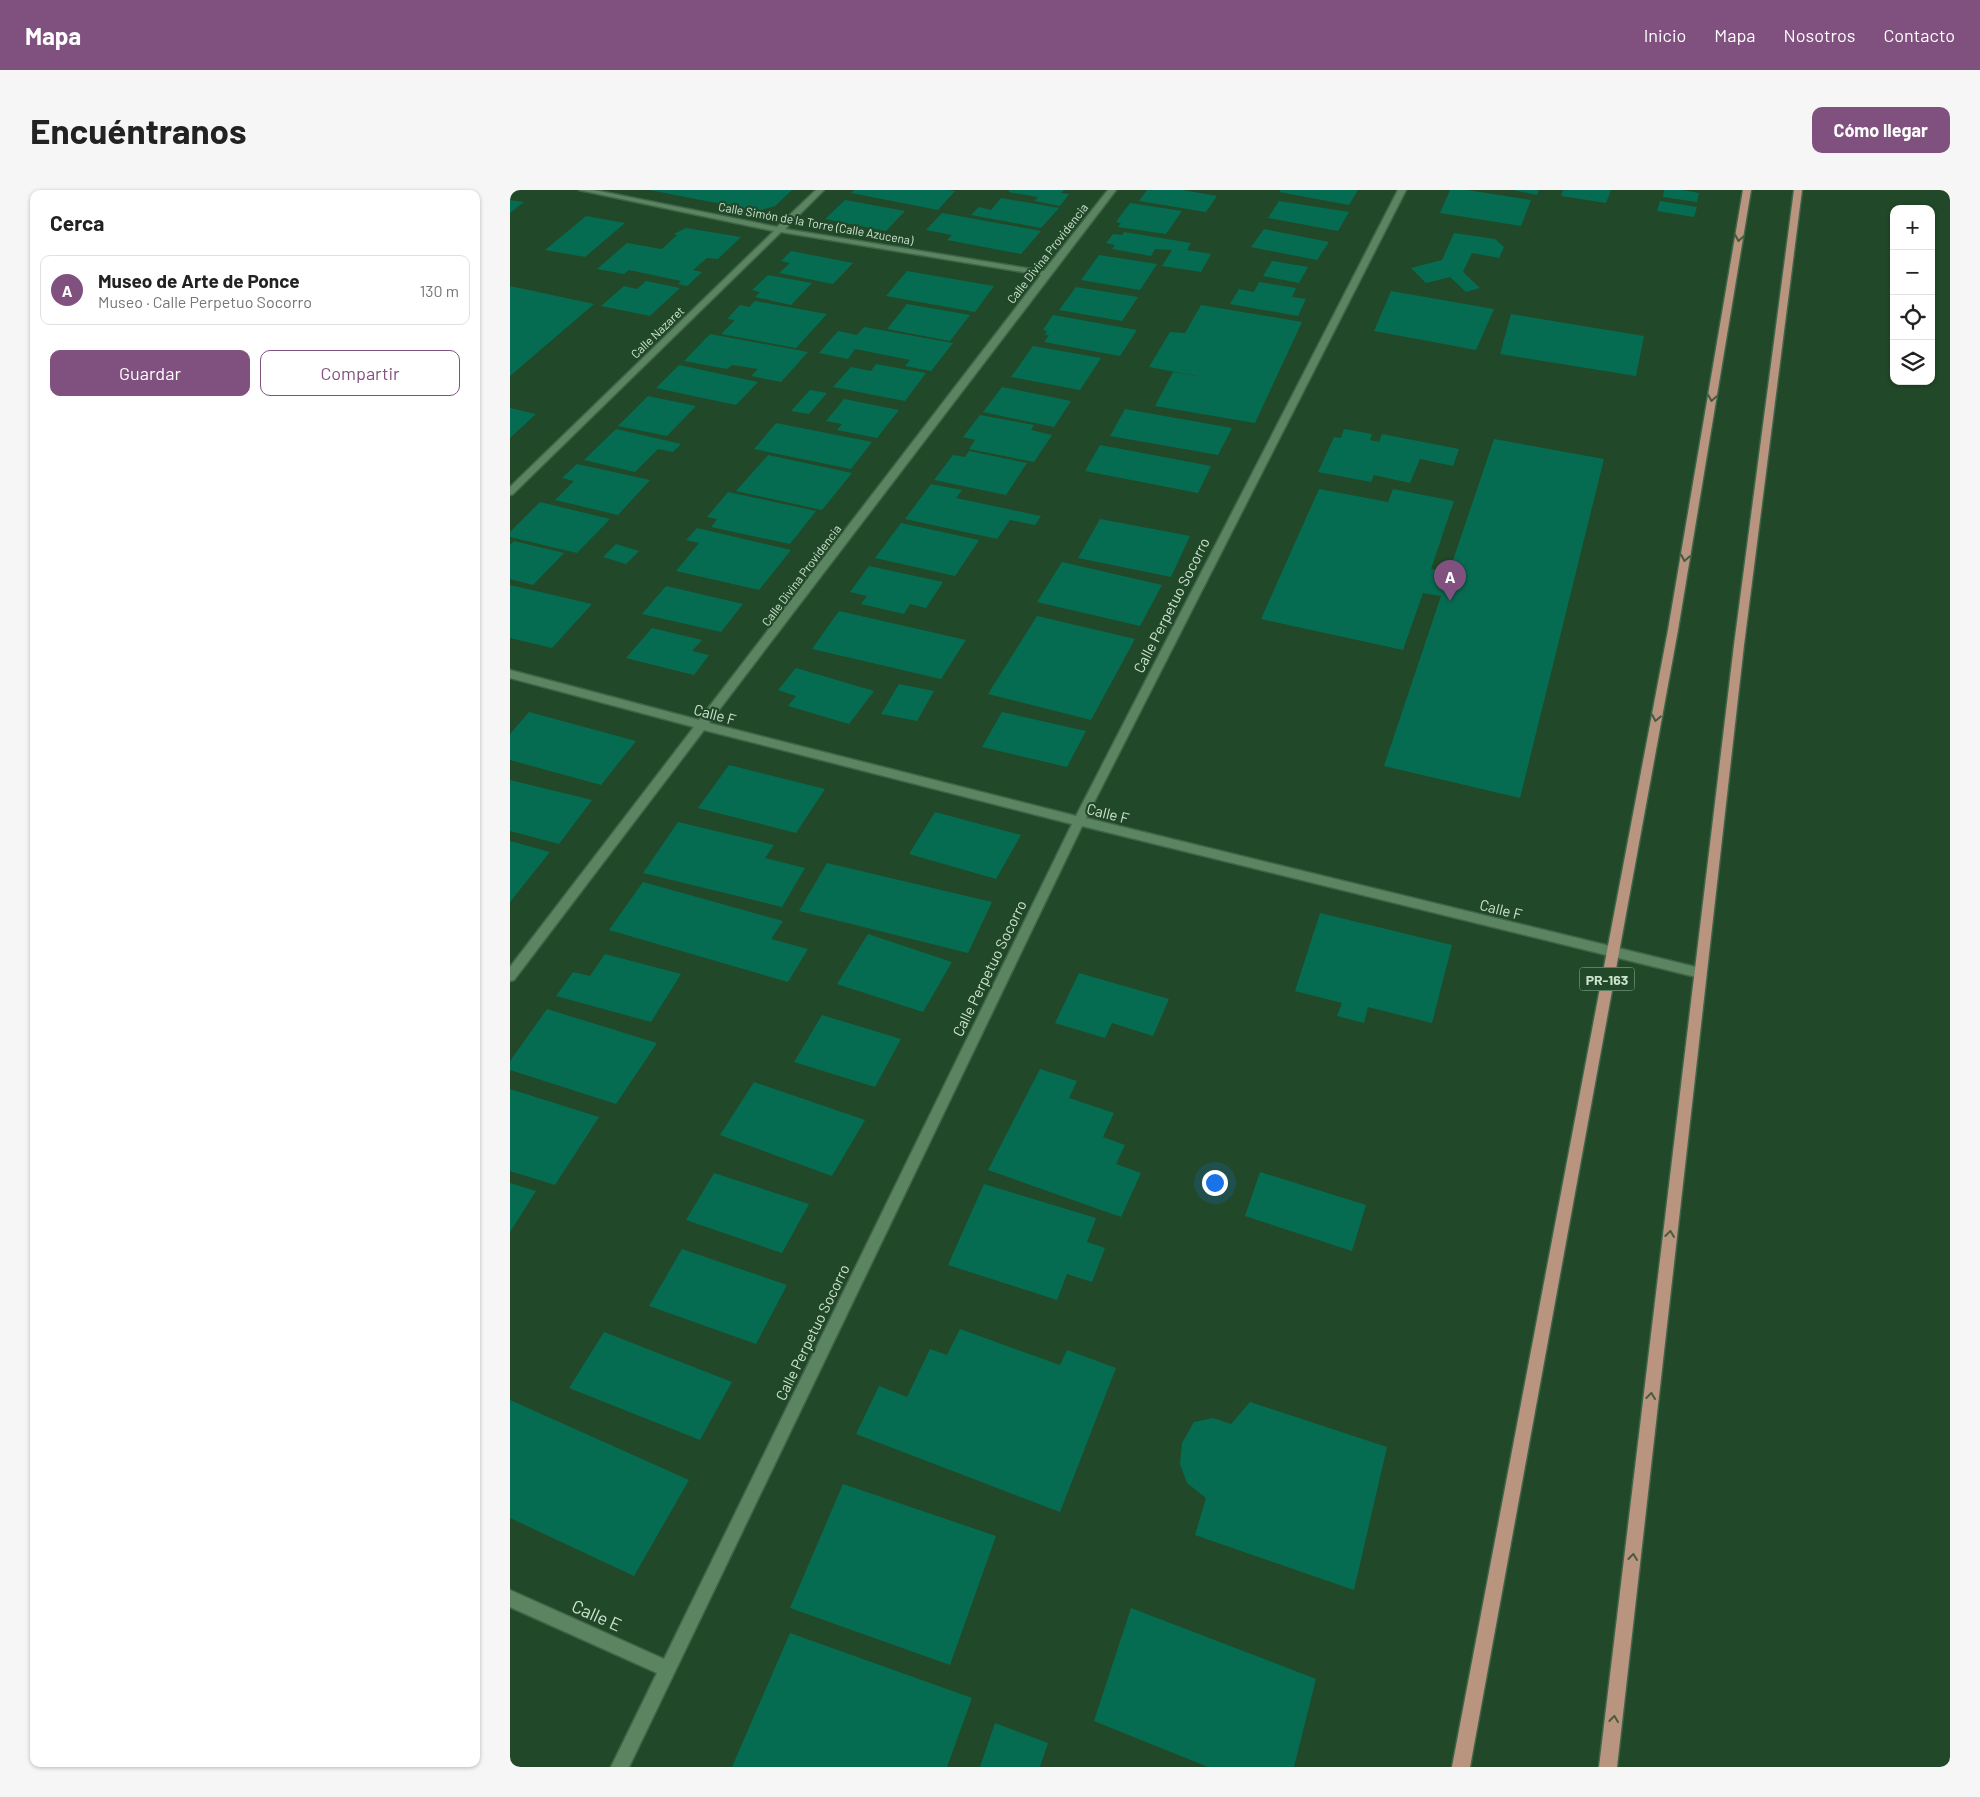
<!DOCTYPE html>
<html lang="es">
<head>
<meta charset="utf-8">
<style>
  body { margin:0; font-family:Barlow,sans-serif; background:#f6f6f6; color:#222 }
  .controls { position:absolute; right:15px; top:15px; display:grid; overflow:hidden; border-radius:10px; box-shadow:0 1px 4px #0004 }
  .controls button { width:45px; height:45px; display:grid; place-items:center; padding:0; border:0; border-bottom:1px solid #e0e0e0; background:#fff; color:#222; font:25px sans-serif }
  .you { position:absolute; left:704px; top:992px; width:18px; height:18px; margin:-12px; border:4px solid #fff; border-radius:50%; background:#1a73e8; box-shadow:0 0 0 8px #1a73e833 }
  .badge { display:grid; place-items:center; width:32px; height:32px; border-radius:50%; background:#80517f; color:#fff; font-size:16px; font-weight:700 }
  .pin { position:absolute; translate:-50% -41px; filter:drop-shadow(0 1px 2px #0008) }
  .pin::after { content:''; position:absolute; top:26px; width:18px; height:15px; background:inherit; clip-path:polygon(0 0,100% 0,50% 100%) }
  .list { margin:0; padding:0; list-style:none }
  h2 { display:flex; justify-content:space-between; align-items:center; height:65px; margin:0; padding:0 20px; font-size:21px }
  h2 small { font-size:16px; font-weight:400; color:#767676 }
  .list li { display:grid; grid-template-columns:32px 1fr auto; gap:15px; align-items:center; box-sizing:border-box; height:70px; margin:0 10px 10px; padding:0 10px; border:1px solid #e0e0e0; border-radius:10px }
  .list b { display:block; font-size:19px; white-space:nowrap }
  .list p { margin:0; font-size:16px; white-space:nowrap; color:#767676 }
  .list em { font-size:16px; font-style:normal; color:#767676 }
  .actions { display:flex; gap:10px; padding:15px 20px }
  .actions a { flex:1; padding:11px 0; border:1px solid #80517f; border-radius:10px; text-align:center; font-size:18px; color:#80517f }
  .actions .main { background:#80517f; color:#fff }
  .icon { flex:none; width:28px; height:28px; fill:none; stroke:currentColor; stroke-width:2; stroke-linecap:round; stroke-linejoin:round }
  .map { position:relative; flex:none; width:1440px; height:1577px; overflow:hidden; border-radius:10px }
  header { display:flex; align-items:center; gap:30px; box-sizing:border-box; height:70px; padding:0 25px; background:#80517f; color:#fff }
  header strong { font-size:24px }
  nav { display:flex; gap:28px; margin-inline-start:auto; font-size:18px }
  .intro { display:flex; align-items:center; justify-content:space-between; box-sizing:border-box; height:120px; padding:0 30px }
  h1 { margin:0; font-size:35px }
  .button { padding:12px 22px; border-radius:10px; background:#80517f; color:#fff; font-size:18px; font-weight:700 }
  main { display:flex; gap:30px; padding:0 30px }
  aside { flex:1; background:#fff; border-radius:10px; box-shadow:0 1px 4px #0004 }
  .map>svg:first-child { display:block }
  .building { fill:#066c51 }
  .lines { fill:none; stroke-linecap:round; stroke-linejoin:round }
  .minor-casing { stroke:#406449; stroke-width:3 }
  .primary-casing { stroke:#406449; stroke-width:3 }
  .minor { fill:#5b8460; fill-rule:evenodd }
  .primary { fill:#b99580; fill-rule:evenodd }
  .oneway { stroke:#475b3e }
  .labels { text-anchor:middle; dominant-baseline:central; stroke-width:4.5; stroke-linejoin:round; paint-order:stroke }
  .far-street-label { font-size:12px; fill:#cde3cf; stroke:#214828 }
  .shield { fill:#214828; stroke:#99b49d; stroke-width:1 }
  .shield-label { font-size:14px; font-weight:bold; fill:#cde3cf }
  .street-label { font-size:15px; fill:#cde3cf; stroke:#214828 }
  .near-street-label { font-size:18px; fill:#cde3cf; stroke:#214828 }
</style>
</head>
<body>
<header>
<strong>Mapa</strong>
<nav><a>Inicio</a><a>Mapa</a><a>Nosotros</a><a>Contacto</a></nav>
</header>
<div class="intro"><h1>Encuéntranos</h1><a class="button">Cómo llegar</a></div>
<main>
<aside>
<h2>Cerca<small></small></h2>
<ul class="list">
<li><span class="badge">A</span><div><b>Museo de Arte de Ponce</b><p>Museo · Calle Perpetuo Socorro</p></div><em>130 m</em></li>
</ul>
<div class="actions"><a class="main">Guardar</a><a>Compartir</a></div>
</aside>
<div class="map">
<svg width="1440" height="1577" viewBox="0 0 1440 1577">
  <rect width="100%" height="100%" fill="#214828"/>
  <path class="building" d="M139,0H282L265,16L248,21Z
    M344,0H438L445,1L428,20L341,3Z
    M500,0H554L551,3L559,4L550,16L525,11L528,7L498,2Z
    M637,0H673L707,6L696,22L629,11Z
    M771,0H848L839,15L769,2Z
    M940,0H957L1021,10L1011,36L930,23Z
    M1003,0H1029L1027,5Z
    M1053,0H1101L1096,13L1051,6Z
    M1154,0H1172L1189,3L1187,12L1153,7Z
    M491,8L549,18L531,38L461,25L469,17L481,20Z
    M0,10L14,12L0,23Z
    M335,10L395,21L376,41L315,29Z
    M769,11L839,22L828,41L758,28Z
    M1150,11L1187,17L1184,27L1147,21Z
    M620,13L672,21L656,44L608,37L611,33L606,32Z
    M432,23L531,41L511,64L437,50L442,45L416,40Z
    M76,26L115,33L75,67L35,60Z
    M176,38L231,47L208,69L197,68L183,80L192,82L177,96L168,94L171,91L119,80L114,84L87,79L117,53L152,59L167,45L164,44Z
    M754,39L819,52L807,70L741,57Z
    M614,42L681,53L677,60L701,64L691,82L652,76L662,60L645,59L641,66L602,59L605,55L596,53L603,44L612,45Z
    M944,43L985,49L994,57L989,68L962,63L953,82L970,98L956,102L940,87L916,93L901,78L932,70Z
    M281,61L343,73L323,94L269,83L280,73L271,71Z
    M589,65L647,74L630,100L571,90Z
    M762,71L798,77L789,93L753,86Z
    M397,81L484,96L465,122L376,106Z
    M258,85L302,93L281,115L245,107L250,102L242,100Z
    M136,91L170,98L140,126L91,116L114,96L127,99Z
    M749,92L786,98L782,107L796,109L788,126L720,114L729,99L744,102Z
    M0,96L84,114L0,186Z
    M566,97L628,107L612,131L549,120Z
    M881,101L984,119L966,160L864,141Z
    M245,111L317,124L286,158L211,144L225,130L217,129L230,115L239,117Z
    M397,114L460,125L440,151L377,139Z
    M691,115L792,132L745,233L645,216L663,182L698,188L639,177L660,142L675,143Z
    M1001,124L1134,146L1126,186L990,164Z
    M543,125L627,140L610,166L534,152L539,145H535L537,141L533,140Z
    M354,137L443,153L421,181L395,176L400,170L345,159L338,169L309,163L328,141L347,145Z
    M200,144L298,162L271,192L241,186L248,179L222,175L217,179L174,171Z
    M523,156L591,168L570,200L501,187Z
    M366,174L388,178L416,183L395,211L323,197L341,177L361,181Z
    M169,175L248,192L226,215L146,198Z
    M492,197L561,211L544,237L473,222Z
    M300,200L317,203L299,224L281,221Z
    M138,206L186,216L157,246L108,236Z
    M334,209L389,220L367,248L327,240L332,234L316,231Z
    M0,218L26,224L0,248Z
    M615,219L722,238L708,265L600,246Z
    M470,225L524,235L521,240L542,245L524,272L459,259L465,250L453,247Z
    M266,233L362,252L341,279L244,259Z
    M106,239L171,254L163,262L148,259L125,282L74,270Z
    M834,239L862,244L860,250L869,252L872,244L949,259L943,276L910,269L900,293L864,285L861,292L808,282L824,247L831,248Z
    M984,249L1094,269L1010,608L874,576L931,406L913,403L893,460L751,429L809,299L878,312L883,299L944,311L921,379L939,382Z
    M590,255L701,276L688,303L575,281Z
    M459,261L517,273L496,305L424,290L443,265L455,267Z
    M258,265L342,283L312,320L226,301Z
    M67,274L140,290L108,325L45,310L64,291L52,288Z
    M421,294L452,300L446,308L531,326L525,335L500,330L487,349L395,329Z
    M218,302L306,321L280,354L201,337L207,329L197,327Z
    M30,312L100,329L67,363L0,347V342Z
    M590,329L680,346L661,387L568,368Z
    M391,333L469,350L445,386L365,368Z
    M187,338L281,360L249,400L166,381L189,353L176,350Z
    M4,351L54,363L23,395L0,389V355Z
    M106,354L129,361L116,374L93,367Z
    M552,372L652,395L630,436L527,412Z
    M359,376L433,392L416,418L400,414L394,424L351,414L357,406L340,402Z
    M0,395L82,414L42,458L0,448Z
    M156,396L233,414L211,442L132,424Z
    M329,421L456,450L431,489L302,459Z
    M527,426L625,449L581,530L478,504Z
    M142,438L192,450L182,461L199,465L184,485L116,468Z
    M286,478L364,501L339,534L278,516L286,506L268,500Z
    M389,494L424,501L407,531L371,524Z
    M19,522L126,551L91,595L0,570V544Z
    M492,522L576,541L557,577L472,557Z
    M219,575L315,599L286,643L188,618Z
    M0,590L82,610L49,654L0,641Z
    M425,622L511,645L486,689L399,664Z
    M168,632L264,655L255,668L295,678L272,717L133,683Z
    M0,651L40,662L0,712Z
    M317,673L482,712L458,763L289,721Z
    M133,692L273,731L261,749L298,759L278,792L99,740Z
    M810,723L942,755L922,833L858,817L854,833L827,826L832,813L785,801Z
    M358,744L442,772L413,822L327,794Z
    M95,764L171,784L141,832L46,806L63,782L80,786Z
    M569,783L659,809L643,846L602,833L595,848L545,833Z
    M37,819L147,853L106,914L0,880V871Z
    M312,825L391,849L365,897L284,872Z
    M530,879L567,891L559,908L604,923L593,947L615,955L606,974L631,983L611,1027L478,980Z
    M244,892L355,930L322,986L210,945Z
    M0,899L89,927L45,995L0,981Z
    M750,982L856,1015L842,1061L735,1026Z
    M204,983L299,1014L272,1063L176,1030Z
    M0,993L26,1001L0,1042Z
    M474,994L586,1028L577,1052L595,1058L582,1092L557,1084L547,1110L438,1075Z
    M172,1059L277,1095L246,1154L139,1116Z
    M450,1139L550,1175L557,1160L606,1178L550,1322L346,1244L369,1196L397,1207L420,1159L437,1165Z
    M94,1142L222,1192L190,1250L59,1198Z
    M0,1210L179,1290L124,1386L0,1328Z
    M740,1212L877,1257L844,1400L685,1345L696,1308L677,1293L670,1274L672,1253L684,1232L703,1228L721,1234Z
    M333,1294L486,1346L440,1475L280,1418Z
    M621,1418L806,1489L784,1577H698L584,1531Z
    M280,1443L462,1508L437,1577H222Z
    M485,1533L538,1553L530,1577H470Z"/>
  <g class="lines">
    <defs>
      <path id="minor" d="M69,0H84L267,37L306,0H314L275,39L534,81L598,0H606L199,533L566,626L888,0H896L576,628L1190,778L1194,779L1196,783L1194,787L1190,788L572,636L119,1577H101L147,1483L0,1417V1400L154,1469L562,634L194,540L4,790L0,791V777L184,537L0,488V480L189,530L531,85L271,42L3,304L0,305V297L264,41Z"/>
      <path id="primary" d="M1233,0H1241L1168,440L960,1577H942L1158,440Z
        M1284,0H1292L1234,455L1107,1577H1089L1224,455Z"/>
    </defs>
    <use href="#minor" class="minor-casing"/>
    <use href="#primary" class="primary-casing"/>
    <use href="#minor" class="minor"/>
    <use href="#primary" class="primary"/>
  </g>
  <defs><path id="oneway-chevron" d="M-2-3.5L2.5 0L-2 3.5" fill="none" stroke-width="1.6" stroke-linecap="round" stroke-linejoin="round" transform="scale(1.25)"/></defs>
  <g class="oneway">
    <use href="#oneway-chevron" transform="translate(1229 48) rotate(100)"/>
    <use href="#oneway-chevron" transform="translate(1202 208) rotate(100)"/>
    <use href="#oneway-chevron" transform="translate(1175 368) rotate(100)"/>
    <use href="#oneway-chevron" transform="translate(1146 528) rotate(101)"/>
    <use href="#oneway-chevron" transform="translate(1160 1044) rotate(-83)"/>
    <use href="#oneway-chevron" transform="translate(1141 1206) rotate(-83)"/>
    <use href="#oneway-chevron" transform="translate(1123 1367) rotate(-83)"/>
    <use href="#oneway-chevron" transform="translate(1104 1529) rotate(-83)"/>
  </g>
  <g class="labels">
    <g class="far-street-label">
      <text transform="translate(306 33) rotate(10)">Calle Simón de la Torre (Calle Azucena)</text>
      <text transform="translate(537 63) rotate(-52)">Calle Divina Providencia</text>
      <text transform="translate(147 142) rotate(-44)">Calle Nazaret</text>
      <text transform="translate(291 385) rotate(-53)">Calle Divina Providencia</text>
    </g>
    <rect class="shield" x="1069.5" y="777.5" width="55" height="23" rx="4"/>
    <g class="shield-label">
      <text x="1097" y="789">PR-163</text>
    </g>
    <g class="street-label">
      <text transform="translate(661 415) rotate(-63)">Calle Perpetuo Socorro</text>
      <text transform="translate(205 524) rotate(15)">Calle F</text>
      <text transform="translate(598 623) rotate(14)">Calle F</text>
      <text transform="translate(991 719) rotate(14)">Calle F</text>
      <text transform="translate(479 778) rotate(-64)">Calle Perpetuo Socorro</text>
      <text transform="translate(302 1142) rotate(-64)">Calle Perpetuo Socorro</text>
    </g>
    <g class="near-street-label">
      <text transform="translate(87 1425) rotate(24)">Calle E</text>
    </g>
  </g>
</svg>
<div class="controls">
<button>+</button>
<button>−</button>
<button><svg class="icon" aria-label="locate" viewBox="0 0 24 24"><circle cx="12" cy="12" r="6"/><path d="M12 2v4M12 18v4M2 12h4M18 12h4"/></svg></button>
<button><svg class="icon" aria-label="layers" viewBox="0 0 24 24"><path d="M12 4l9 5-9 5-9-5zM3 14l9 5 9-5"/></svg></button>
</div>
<div class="you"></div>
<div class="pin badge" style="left:940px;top:411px">A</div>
</div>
</main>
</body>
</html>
